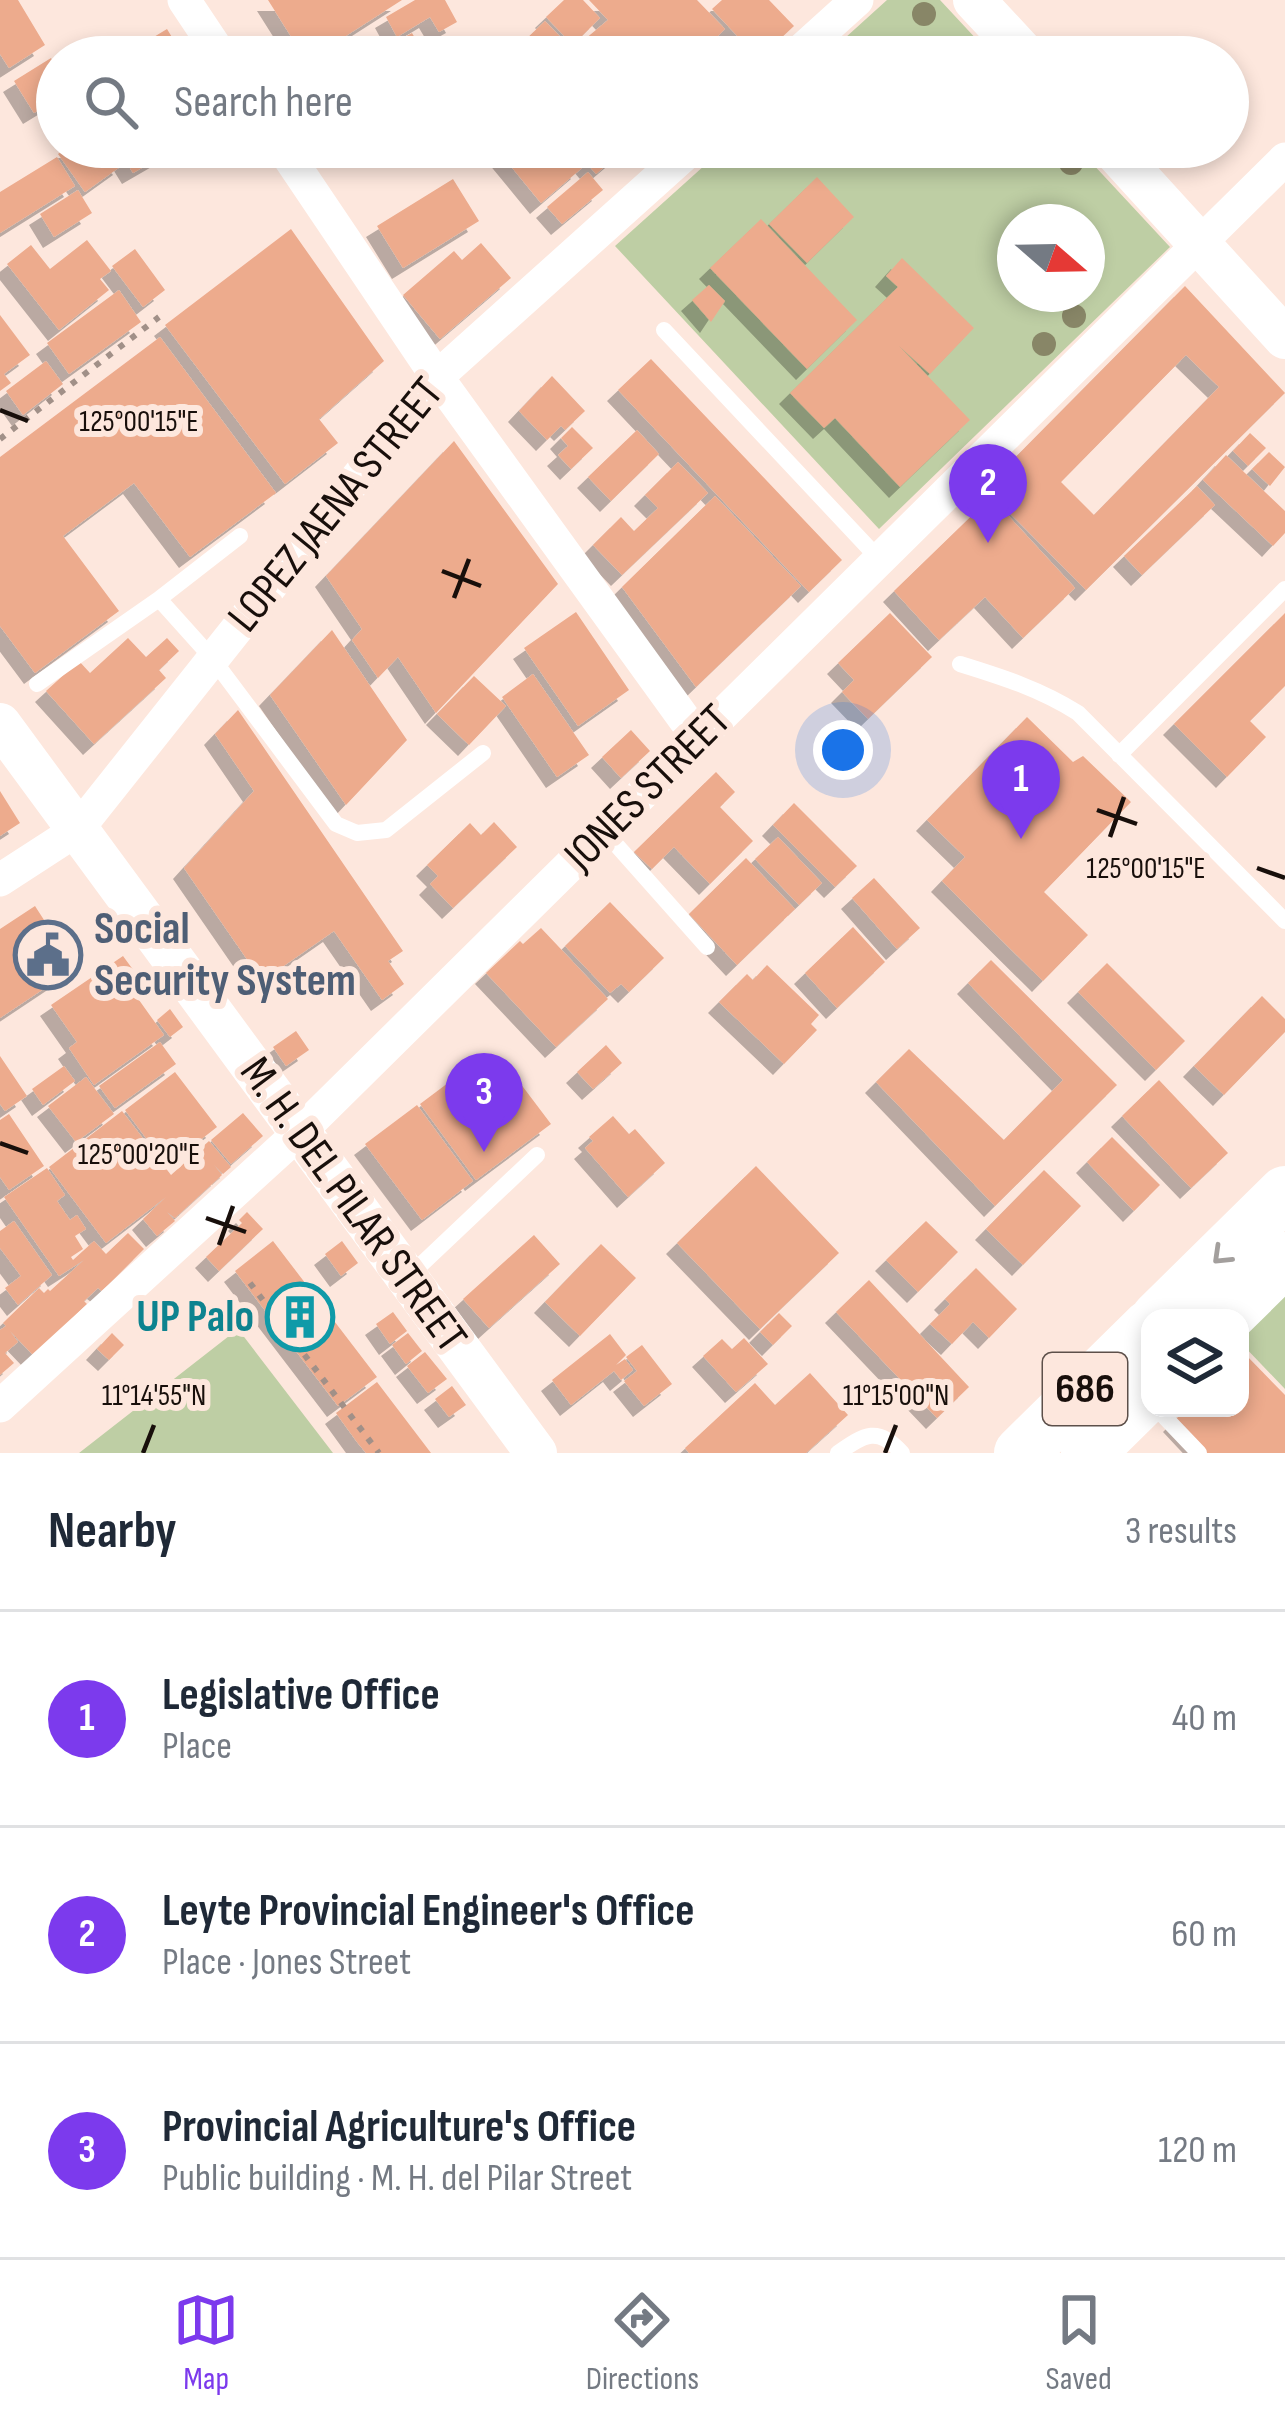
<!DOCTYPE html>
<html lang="en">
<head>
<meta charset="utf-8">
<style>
  body { margin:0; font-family:"Sofia Sans Condensed",sans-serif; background:#f6f6f7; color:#1f2937 }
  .controls { position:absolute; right:36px; bottom:36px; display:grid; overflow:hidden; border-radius:24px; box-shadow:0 6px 18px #0003 }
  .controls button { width:108px; height:108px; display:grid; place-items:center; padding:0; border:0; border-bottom:3px solid #e0e1e3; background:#fff; color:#1f2937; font:60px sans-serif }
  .compass { position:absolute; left:997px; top:204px; width:108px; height:108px; border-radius:50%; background:#fff; box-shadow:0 6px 18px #0003; rotate:110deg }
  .you { position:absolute; left:843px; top:750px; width:42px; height:42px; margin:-30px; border:9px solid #fff; border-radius:50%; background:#1a73e8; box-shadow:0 0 0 18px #1a73e833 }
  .badge { display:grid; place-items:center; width:78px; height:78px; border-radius:50%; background:#7c3aed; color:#fff; font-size:39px; font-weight:700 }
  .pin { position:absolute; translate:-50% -99px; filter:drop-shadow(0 3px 6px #0008) }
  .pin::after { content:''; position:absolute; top:63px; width:42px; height:36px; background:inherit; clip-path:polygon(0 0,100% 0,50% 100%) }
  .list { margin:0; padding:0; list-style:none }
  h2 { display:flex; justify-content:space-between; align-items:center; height:156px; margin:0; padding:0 48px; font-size:51px }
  h2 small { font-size:39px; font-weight:400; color:#747a83 }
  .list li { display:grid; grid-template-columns:78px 1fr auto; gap:36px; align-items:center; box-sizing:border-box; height:216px; padding:0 48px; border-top:3px solid #e0e1e3 }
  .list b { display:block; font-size:45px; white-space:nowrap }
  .list p { margin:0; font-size:39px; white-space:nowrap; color:#747a83 }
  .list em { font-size:39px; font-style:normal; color:#747a83 }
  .icon { flex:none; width:66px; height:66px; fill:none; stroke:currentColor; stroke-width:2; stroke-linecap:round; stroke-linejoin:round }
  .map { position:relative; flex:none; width:1285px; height:1453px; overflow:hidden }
  .search { position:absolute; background:#fff; box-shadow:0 6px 18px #0003; left:36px; right:36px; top:36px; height:132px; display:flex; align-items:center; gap:30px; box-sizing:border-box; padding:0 42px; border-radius:66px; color:#747a83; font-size:45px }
  .sheet { height:804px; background:#fff }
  nav { display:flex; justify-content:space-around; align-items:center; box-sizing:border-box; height:168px; border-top:3px solid #e0e1e3; background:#fff; font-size:33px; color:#747a83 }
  nav a { display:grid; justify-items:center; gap:6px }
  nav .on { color:#7c3aed }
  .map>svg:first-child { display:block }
  .green { fill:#becea4; fill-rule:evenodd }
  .building { fill:#edab8d; fill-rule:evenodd; filter:url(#shadow) }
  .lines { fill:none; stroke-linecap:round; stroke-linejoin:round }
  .path { stroke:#a19088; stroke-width:6; stroke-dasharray:6 9; stroke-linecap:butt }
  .service { stroke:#fff; stroke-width:16 }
  .minor { stroke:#fff; stroke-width:33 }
  .tertiary { stroke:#fff; stroke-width:42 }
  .primary { stroke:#fff; stroke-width:54 }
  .tree { fill:#888667 }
  .oneway { stroke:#a39f9d }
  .ticks { fill:none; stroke:#180f0b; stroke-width:4.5 }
  .labels { text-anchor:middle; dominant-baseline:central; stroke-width:12; stroke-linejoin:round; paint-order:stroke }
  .shield { fill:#fde7dd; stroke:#5d504a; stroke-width:3 }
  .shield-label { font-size:42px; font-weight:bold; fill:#180f0b }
  .street-label { font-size:45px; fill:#180f0b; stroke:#fde7dd }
  .service-label { font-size:45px; font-weight:bold; fill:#4e5e75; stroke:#fde7dd; text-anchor:start }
  .culture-label { font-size:45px; font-weight:bold; fill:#0d838f; stroke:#fde7dd; text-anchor:end }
  .ticks-label { font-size:30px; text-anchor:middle; fill:#180f0b; stroke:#fde7dd; stroke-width:12; stroke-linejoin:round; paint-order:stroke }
</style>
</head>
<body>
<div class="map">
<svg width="1285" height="1453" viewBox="0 0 1285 1453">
  <defs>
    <filter id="shadow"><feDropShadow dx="-11" dy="11" stdDeviation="0" flood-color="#0004"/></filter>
  </defs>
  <rect width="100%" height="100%" fill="#fde7dd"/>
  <path class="green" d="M887,0H940L993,57H824Z
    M725,147H1077L1170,247L879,529L615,246ZM1015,222H1087V294H1015Z
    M1285,1287V1389L1240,1342V1331Z
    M238,1329L333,1453H79Z"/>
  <path class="building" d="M0,0H18L45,45L9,68L0,54Z
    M268,0H402L313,57H304Z
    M415,0H445L457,22L439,32L430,17L397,37L386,17Z
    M564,0H583L600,18L573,45L546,17Z
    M589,0H697L725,29L697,57H590L579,44L608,20Z
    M722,0H769L794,26L761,57H757L712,9Z
    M545,21L575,52L570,57H539L524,41Z
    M167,29L184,57H146L139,46Z
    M412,33L426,57H396L389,45Z
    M51,58L57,68V99L34,113L14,81Z
    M67,147H112L124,164L85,192L58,154Z
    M117,147H178L133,173Z
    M495,147H564L582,168L541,203Z
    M573,147H628L596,174Z
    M57,157L75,186L0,233V192Z
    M588,172L603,190L562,224L547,207Z
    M817,177L854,217L807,263L769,224Z
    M453,179L479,221L403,268L377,226Z
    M78,190L92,213L54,237L40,214Z
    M761,219L857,320L807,369L710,268Z
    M291,229L384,361L319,419L338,443L285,484L165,325Z
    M87,240L111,271L100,279L109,290L59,330L7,264L31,245L50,269Z
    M481,243L511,278L440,339L403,295L454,251L462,260Z
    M135,249L165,290L143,307L112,266Z
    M902,258L974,328L930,374L899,346L970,420L900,487L835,418L824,428L790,393L898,287L886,276Z
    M709,285L725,301L711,322L692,300Z
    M1185,286L1285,393L1086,590L985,488ZM1186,355L1219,387L1094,515L1061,482Z
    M119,290L141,322L69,374L47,343Z
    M0,315L30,355L4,374L11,383L0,391Z
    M160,337L276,493L190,557L134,483L63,536L119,611L35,673L0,626V457Z
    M651,359L842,560L809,592L618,390Z
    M46,361L63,384L23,415L6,391Z
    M552,376L585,411L565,430L561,426L547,440L519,411Z
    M572,427L593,448L571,469L558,455L568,446L561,438Z
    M637,430L659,454L611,501L588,477Z
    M1250,433L1266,448L1248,466L1233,451Z
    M454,441L558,584L436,713L398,657L378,678L352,640L362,629L326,576Z
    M1269,452L1285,467L1270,486L1252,469Z
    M1226,455L1285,511V533L1273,546L1203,480Z
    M678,462L708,493L622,575L593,545L621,517L634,531L658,508L645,495Z
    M1197,486L1215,505L1142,575L1124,556Z
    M715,496L801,586L696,687L622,587Z
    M991,497L1075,588L1023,638L985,597L939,640L894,591Z
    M576,612L629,690L578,726L524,648Z
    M890,613L932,657L868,719L842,692L854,680L838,663Z
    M1285,613V686L1250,721L1266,737L1227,777L1174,724Z
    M332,630L407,740L346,805L270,695Z
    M128,638L146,657L167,638L179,651L159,670L166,678L94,744L46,691L79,661L90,673Z
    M533,674L589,755L557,777L502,697Z
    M474,676L506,706L469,745L437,714Z
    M238,710L403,951L388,961L404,984L382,1000L334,931L262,981L184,868L254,791L215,734Z
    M1027,717L1073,762L1083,756L1131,802L1044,892L1088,935L1043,981L942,881L965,857L927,820Z
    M631,730L650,751L621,778L602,757Z
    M716,772L735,792L720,807L753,841L710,884L674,847L652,869L634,852Z
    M0,791L20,823L0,836Z
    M794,803L857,866L835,887L773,825Z
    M494,822L517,847L453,908L430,884L438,876L427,865L470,823L481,835Z
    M778,837L822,883L799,905L755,859Z
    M746,858L795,909L737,965L689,914Z
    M874,878L920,928L897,949L852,898Z
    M610,902L664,958L629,992L621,984L610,993L565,946Z
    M35,906L75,968L0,1018V929Z
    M853,927L885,962L837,1008L805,973Z
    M541,928L608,999L556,1047L486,973L520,941L523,944Z
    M123,956L145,986L134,993L164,1035L94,1085L69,1048L77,1042L51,1005Z
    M991,960L1117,1085L995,1206L876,1082L909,1049L1004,1140L1063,1080L968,983Z
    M1107,963L1185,1041L1156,1070L1078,992Z
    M767,965L819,1015L811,1024L817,1030L784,1064L719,1002L747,974L753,980Z
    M1262,996L1285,1019V1032L1224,1095L1194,1066Z
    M170,1009L183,1027L170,1037L157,1020Z
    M296,1031L309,1050L286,1066L273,1047Z
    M160,1042L176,1064L115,1108L99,1086Z
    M606,1045L622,1063L593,1089L577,1072Z
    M0,1056L27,1096L5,1111L0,1104Z
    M64,1066L75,1081L43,1105L32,1089Z
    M468,1068L487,1095L514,1075L551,1124L476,1180L420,1104Z
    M175,1072L217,1127L167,1166L125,1110Z
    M86,1077L114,1114L76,1142L48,1106Z
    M1159,1080L1228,1153L1191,1188L1122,1116Z
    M417,1105L473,1181L422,1220L365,1144Z
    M122,1111L171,1175L209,1141L231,1167L223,1174L214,1165L222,1175L175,1218L167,1212L175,1221L157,1236L143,1219L166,1197L106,1243L49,1167Z
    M243,1113L263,1136L231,1164L211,1140Z
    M9,1114L44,1166L9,1190L0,1177V1120Z
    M613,1116L629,1134L635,1129L665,1163L628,1197L585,1148L593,1141L589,1137Z
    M1112,1137L1160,1185L1134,1211L1087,1162Z
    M756,1166L839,1253L760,1329L677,1243Z
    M47,1168L65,1195L57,1201L70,1220L77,1215L86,1229L75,1236L83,1249L71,1257L73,1260L94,1241L106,1254L128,1233L144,1249L102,1291L98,1288L84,1301L87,1304L34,1356L10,1331L18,1342L5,1353L14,1363L0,1375V1330L6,1326L3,1323L39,1288L44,1293L48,1289L50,1291L84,1260L59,1276L4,1197Z
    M1044,1170L1081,1206L1023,1265L986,1229Z
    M247,1212L263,1229L219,1271L206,1257L242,1223L239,1220Z
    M14,1221L52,1275L18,1305L5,1288L21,1276L0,1248V1231Z
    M926,1221L958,1252L918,1292L886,1260Z
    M534,1235L560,1264L489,1328L463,1299Z
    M273,1241L377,1377L338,1406L235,1271Z
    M342,1241L358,1263L341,1276L325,1254Z
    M601,1244L636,1278L580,1336L545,1302Z
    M976,1268L1017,1309L989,1338L973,1322L952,1344L930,1324L950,1304L945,1299Z
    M869,1280L969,1387L937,1418L836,1312Z
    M393,1312L407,1331L390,1344L376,1324Z
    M779,1313L792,1326L773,1345L760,1332Z
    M112,1333L124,1345L109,1360L97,1349Z
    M408,1333L422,1351L406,1364L392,1345Z
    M610,1334L626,1355L616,1365L625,1359L633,1370L621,1380L614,1371L571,1405L552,1380Z
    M744,1338L768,1364L736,1392L703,1356L722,1339L732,1349Z
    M642,1345L672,1384L644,1406L624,1381L637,1371L626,1357Z
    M425,1352L447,1379L428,1393L407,1366Z
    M1244,1353L1285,1395V1453H1204L1174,1421L1187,1408H1240V1357Z
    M810,1373L848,1415L806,1453H689L685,1448L755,1383L775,1405Z
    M377,1382L431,1453H366L357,1442L336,1413Z
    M452,1386L466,1405L449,1417L435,1399Z"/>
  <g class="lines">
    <path class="path" d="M0,439L159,317
      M250,1283L379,1453"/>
    <path class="service" d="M664,330L879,559
      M159,599L212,658L336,824L357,833L386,830L483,753
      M960,664C1002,677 1040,689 1078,713L1285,921
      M37,684L159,599L240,536
      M1119,755L1285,589
      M604,831L707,947
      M408,1277L537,1155
      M1156,1408L1199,1453
      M838,1453C865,1434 878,1426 902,1453"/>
    <path class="minor" d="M184,0L222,57
      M794,57L857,0
      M282,147L437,377L698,738
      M0,880L77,830L437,377L693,147
      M0,1406L300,1132L1285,159"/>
    <path class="tertiary" d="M974,0L1027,57
      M1111,147L1285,338
      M0,724L536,1453"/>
    <path class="primary" d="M1158,1318L1285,1193
      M1225,1318L1285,1259
      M1021,1453L1150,1326
      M1088,1453L1150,1392"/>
  </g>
  <g class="tree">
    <circle cx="924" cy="14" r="12"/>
    <circle cx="1071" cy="163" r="12"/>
    <circle cx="1074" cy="316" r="12"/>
    <circle cx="1044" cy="344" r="12"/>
  </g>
  <defs><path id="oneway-chevron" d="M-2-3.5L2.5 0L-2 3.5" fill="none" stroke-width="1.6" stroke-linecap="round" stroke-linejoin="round" transform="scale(3)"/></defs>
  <use class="oneway" href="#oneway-chevron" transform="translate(1221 1256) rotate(136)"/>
  <path class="ticks" d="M0,410L28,421M442,571L481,586M454,598L469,559M1097,810L1137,824M1110,837L1124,797M1257,868L1285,878M0,1143L28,1153M206,1218L246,1232M219,1245L233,1206M143,1453L154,1425M885,1453L896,1425"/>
  <defs>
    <symbol id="civic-ring" viewBox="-11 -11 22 22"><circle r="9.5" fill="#fde7dd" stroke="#5c6f8a" stroke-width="1.5"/><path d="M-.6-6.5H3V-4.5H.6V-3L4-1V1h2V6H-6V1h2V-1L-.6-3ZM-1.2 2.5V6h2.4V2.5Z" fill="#5c6f8a"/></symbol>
    <symbol id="building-ring" viewBox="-11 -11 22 22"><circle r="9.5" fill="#fde7dd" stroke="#0f9aa8" stroke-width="1.5"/><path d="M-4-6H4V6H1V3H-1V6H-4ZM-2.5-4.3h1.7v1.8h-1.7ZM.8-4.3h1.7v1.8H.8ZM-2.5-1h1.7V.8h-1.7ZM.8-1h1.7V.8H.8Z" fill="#0f9aa8"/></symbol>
  </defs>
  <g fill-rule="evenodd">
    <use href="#civic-ring" x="10" y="917" width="76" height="76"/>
    <use href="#building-ring" x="262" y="1279" width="76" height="76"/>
  </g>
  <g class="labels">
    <rect class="shield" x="1043" y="1353" width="84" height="72" rx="9"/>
    <g class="shield-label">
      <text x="1085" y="1389">686</text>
    </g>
    <g class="street-label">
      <text transform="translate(336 505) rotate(-51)">LOPEZ JAENA STREET</text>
      <text transform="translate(648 788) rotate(-45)">JONES STREET</text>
      <text transform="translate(353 1205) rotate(54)">M. H. DEL PILAR STREET</text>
    </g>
    <g class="service-label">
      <text x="94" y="929">Social<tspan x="94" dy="52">Security System</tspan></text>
    </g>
    <g class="culture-label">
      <text x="254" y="1317">UP Palo</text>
    </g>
  </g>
  <g class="ticks-label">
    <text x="139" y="431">125°00'15"E</text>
    <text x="1146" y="878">125°00'15"E</text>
    <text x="139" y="1164">125°00'20"E</text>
    <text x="154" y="1405">11°14'55"N</text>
    <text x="896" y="1405">11°15'00"N</text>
  </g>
</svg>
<div class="controls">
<button><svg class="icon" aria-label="layers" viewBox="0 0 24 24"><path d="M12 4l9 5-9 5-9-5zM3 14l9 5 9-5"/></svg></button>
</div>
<svg class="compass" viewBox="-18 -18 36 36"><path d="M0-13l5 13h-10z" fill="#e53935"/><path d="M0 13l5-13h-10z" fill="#747a83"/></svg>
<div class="you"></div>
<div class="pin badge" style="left:1021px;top:839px">1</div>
<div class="pin badge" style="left:988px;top:543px">2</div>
<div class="pin badge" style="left:484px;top:1152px">3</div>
<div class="search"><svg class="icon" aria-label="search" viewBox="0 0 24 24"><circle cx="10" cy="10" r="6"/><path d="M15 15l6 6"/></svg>Search here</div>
</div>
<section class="sheet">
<h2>Nearby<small>3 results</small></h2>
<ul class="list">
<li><span class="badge">1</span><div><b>Legislative Office</b><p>Place</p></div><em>40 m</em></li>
<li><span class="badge">2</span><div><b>Leyte Provincial Engineer's Office</b><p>Place · Jones Street</p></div><em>60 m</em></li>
<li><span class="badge">3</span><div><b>Provincial Agriculture's Office</b><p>Public building · M. H. del Pilar Street</p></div><em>120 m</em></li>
</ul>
</section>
<nav>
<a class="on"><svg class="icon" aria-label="map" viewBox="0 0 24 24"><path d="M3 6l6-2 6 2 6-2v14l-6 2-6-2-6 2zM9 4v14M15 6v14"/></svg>Map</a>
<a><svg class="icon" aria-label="directions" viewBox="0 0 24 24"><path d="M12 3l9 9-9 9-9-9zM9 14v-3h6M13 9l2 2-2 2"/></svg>Directions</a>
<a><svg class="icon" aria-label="saved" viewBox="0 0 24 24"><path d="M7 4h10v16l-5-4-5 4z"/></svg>Saved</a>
</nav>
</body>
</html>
